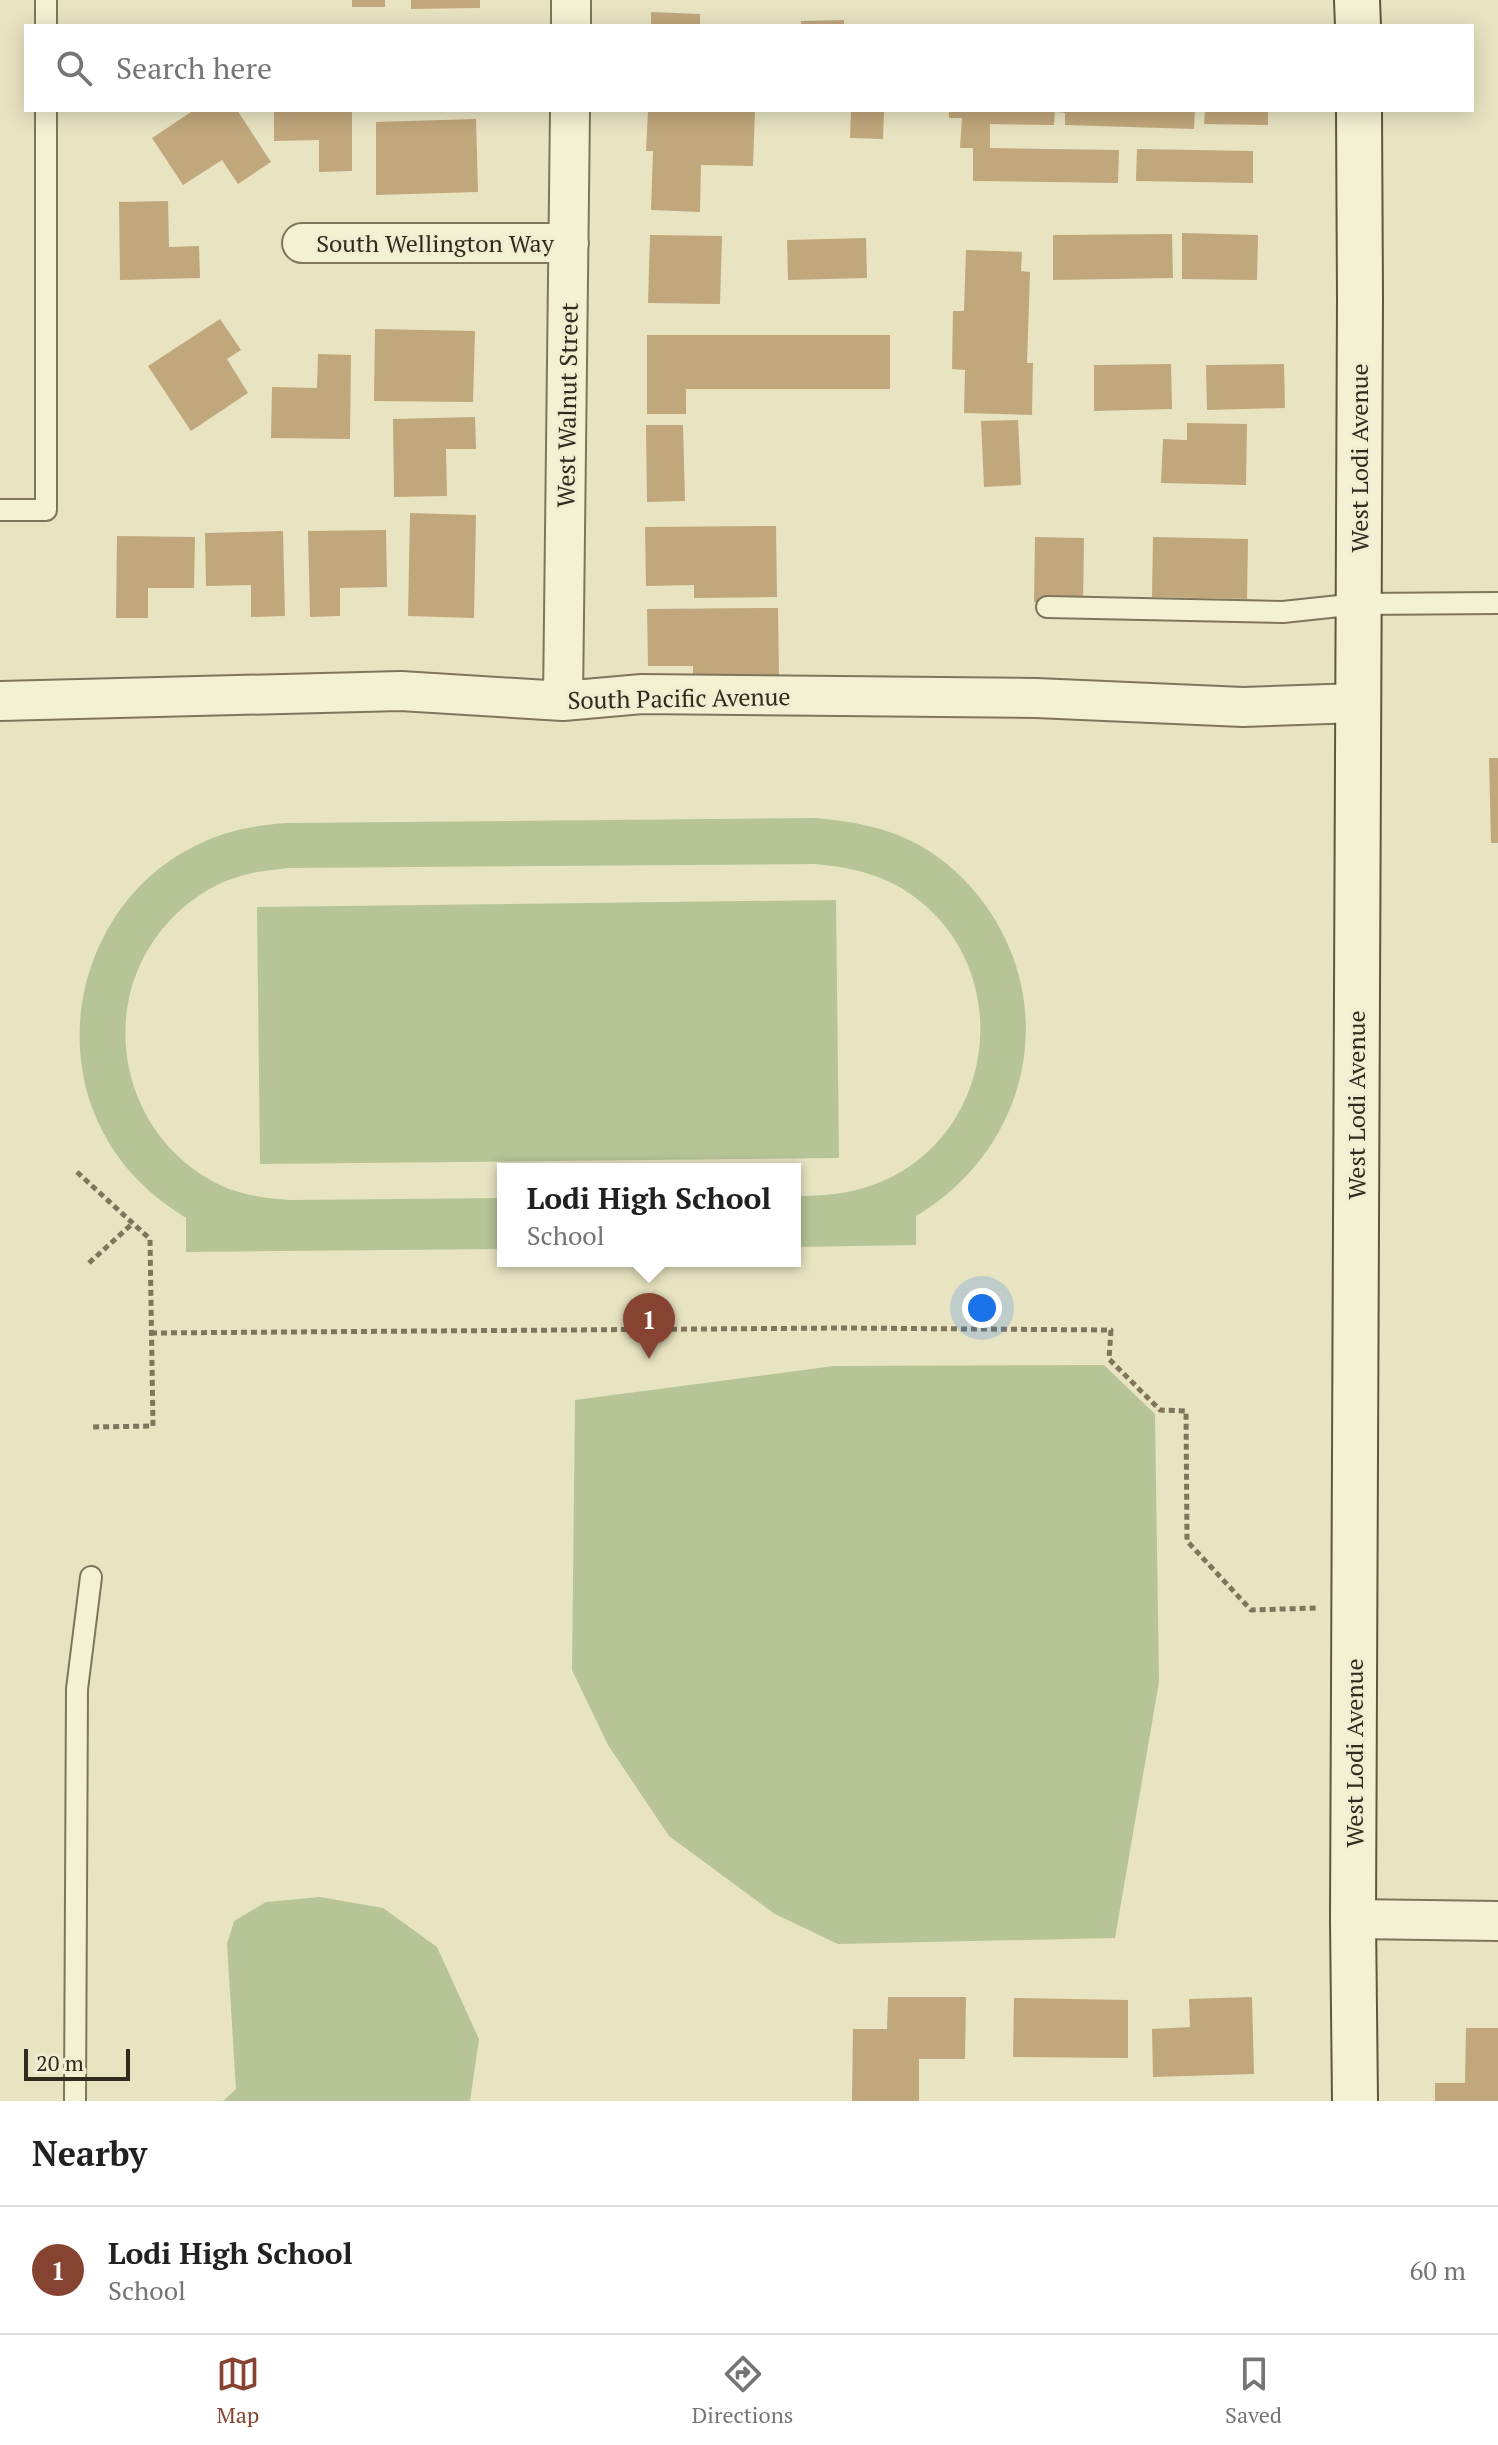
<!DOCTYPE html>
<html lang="en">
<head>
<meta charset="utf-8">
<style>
  body { margin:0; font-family:"PT Serif",serif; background:#f6f6f6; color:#202124 }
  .scale { position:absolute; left:24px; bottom:20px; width:106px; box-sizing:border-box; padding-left:8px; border:4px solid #312b1d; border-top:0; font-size:22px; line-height:28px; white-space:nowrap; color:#312b1d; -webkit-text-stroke:6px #f0edd0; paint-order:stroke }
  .you { position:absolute; left:982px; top:1308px; width:28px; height:28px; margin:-20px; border:6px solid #fff; border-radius:50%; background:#1a73e8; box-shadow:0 0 0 12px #1a73e833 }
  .badge { display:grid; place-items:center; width:52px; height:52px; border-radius:50%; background:#874332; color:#fff; font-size:26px; font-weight:700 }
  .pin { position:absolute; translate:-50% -66px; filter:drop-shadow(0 2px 4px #0008) }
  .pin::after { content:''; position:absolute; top:42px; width:28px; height:24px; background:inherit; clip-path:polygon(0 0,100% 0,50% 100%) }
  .popup { position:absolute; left:497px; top:1163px; width:304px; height:104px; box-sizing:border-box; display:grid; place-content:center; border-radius:0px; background:#fff; filter:drop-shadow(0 2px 6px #0005); font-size:26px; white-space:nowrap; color:#757577 }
  .popup b { font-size:30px; color:#202124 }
  .popup::after { content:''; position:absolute; left:50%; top:100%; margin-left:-16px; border:16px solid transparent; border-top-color:#fff }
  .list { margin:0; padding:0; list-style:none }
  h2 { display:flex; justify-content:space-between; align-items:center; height:104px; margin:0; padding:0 32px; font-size:34px }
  h2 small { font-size:26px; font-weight:400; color:#757577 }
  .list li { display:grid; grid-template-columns:52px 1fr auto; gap:24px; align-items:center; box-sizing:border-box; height:128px; padding:0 32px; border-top:2px solid #e0e0e0 }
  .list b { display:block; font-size:30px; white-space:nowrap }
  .list p { margin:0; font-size:26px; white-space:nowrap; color:#757577 }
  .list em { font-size:26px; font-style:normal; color:#757577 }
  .icon { flex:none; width:44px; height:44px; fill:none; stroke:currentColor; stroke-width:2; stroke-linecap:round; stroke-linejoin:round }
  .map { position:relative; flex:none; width:1498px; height:2101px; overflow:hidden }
  .search { position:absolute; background:#fff; box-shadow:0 4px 20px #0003; left:24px; right:24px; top:24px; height:88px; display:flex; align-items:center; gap:20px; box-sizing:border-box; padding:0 28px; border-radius:0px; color:#757577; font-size:30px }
  .sheet { height:232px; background:#fff }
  nav { display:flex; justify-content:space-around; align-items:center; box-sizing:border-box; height:112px; border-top:2px solid #e0e0e0; background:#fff; font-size:22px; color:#757577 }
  nav a { display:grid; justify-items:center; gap:4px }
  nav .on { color:#874332 }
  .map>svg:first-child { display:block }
  .grass { fill:#b6c497 }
  .building { fill:#c1a77c }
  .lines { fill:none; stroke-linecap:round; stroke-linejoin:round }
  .lane-casing { stroke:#7f755b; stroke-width:24 }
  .street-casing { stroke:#7f755b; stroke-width:42 }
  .secondary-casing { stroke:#61563e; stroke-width:48 }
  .path { stroke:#7f755b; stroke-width:5; stroke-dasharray:6 4; stroke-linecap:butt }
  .lane { stroke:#f4f1d3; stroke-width:20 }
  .street { stroke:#f4f1d3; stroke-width:38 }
  .secondary { stroke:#f4f1d3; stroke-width:44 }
  .labels { text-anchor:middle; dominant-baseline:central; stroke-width:6; stroke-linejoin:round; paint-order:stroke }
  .street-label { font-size:24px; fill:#312b1d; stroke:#f0edd0 }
</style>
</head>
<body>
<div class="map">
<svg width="1498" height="2101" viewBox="0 0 1498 2101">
  <rect width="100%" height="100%" fill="#e8e4c2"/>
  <path class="grass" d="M814,818C851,821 886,827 919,845C946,860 969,882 986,906C1061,1012 1026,1151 916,1216V1245L795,1247V1196C822,1196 848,1194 873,1185C992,1143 1018,981 921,902C890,876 853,867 814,864L289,868C272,870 256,871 241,876C211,884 185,903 165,926C96,1006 120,1132 214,1182C238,1195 264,1198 291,1200L503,1198V1249L186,1252V1218C151,1196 122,1169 103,1132C49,1031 92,896 195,846C224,831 255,825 288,823Z
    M836,900L839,1158L260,1164L257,907Z
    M1104,1365L1155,1414L1159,1682L1115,1938L838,1944L775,1914L669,1836L608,1745L572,1670L575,1400L834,1366Z
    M320,1897L383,1908L437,1947L479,2039L470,2101H223L236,2089L227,1944L234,1921L266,1902Z"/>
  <path class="building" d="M352,0H385V7H352Z
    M411,0H480V8L411,9Z
    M651,12L700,14V26H651Z
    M844,20V26H801V21Z
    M194,110H237L271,162L238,184L222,160L183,185L152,138Z
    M274,110H352V171L319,172V140L274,141Z
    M648,110H755L753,166L701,165L700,212L651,210L653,151H646Z
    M851,110H884L883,139L850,138Z
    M949,110H1055L1054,125L990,124V148L1119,150L1118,183L973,181V148H960L962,118H949Z
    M1056,110H1195L1194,129L1065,125V113L1056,112Z
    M1205,110H1268V125L1204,124Z
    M476,119L478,192L376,195V122Z
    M1137,149L1253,151V183L1136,181Z
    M168,201L169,247L199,246L200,278L120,280L119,202Z
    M1182,233L1258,235L1257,280L1182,279Z
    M1172,234L1173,278L1053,280V235Z
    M650,235L722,236L720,304L648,303Z
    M866,238L867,278L788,280L787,240Z
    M966,250L1022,252L1021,271L1030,272L1027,363H1033L1032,415L964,413L965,370L952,369L953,311H964Z
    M220,319L241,350L227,359L248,393L191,431L148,366Z
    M375,329L475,331L473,402L374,401Z
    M647,335H890V389H686V414H647Z
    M318,354L351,355L350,439L271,438L272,387L317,388Z
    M1171,364L1172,409L1094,411V365Z
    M1284,364L1285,408L1207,410L1206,365Z
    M475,417L476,449H446L447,496L394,497L393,419Z
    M1018,420L1021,485L984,487L981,421Z
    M1187,423L1247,424L1246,485L1161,483L1163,439L1187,440Z
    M646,425H683L685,501L647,502Z
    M410,513L476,515L474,618L408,616Z
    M776,526L777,597L694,598V585L646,586L645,527Z
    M386,530L387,587L340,588V616L310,617L308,531Z
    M283,531L285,616L251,617V585L206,586L205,533Z
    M117,536L195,537L194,588H148V618H116Z
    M1035,537L1084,538L1083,603L1034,602Z
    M1153,537L1248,539L1247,599L1152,597Z
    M778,608L779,678H693V666H648L647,609Z
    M1489,758H1498V843H1491Z
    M888,1997H966L965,2059H919V2101H852L853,2029H887Z
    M1252,1997L1254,2074L1153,2077L1152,2029L1190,2027L1189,1999Z
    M1014,1998L1128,2000V2058L1013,2057Z
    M1466,2028H1498V2101H1435V2083H1465Z"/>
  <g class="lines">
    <defs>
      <path id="lane" d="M46,0V26
        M0,510H46V110
        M1047,607L1283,612L1358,604L1498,603
        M75,2101L77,1689L91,1577"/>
      <path id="street" d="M571,26V0
        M302,243H569
        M0,701L401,691L563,701L642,694L1036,698L1243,707L1358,703
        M563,701L570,110
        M1353,1919L1498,1921"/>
      <path id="secondary" d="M1357,0L1358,26
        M1355,2101L1353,1919L1360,298L1359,110"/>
    </defs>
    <use href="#lane" class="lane-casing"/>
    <use href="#street" class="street-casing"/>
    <use href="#secondary" class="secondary-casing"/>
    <path class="path" d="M77,1172L150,1239L153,1426L91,1427
      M89,1263L133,1223
      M151,1333L841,1328L1111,1330L1109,1359L1160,1410L1186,1411L1187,1541L1251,1610L1316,1608"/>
    <use href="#lane" class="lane"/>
    <use href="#street" class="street"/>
    <use href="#secondary" class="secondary"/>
  </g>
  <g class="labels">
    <g class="street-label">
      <text x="435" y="243">South Wellington Way</text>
      <text transform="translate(567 405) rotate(-89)">West Walnut Street</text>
      <text transform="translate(1359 458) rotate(-90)">West Lodi Avenue</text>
      <text transform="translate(679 698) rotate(-1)">South Pacific Avenue</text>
      <text transform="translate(1356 1105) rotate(-90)">West Lodi Avenue</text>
      <text transform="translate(1354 1753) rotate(-90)">West Lodi Avenue</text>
    </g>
  </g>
</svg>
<div class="scale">20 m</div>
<div class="you"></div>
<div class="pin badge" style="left:649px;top:1359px">1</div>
<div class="popup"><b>Lodi High School</b>School</div>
<div class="search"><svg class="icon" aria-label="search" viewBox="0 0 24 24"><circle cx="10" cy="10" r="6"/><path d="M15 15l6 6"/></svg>Search here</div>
</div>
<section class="sheet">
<h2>Nearby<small></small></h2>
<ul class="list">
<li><span class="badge">1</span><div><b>Lodi High School</b><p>School</p></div><em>60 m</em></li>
</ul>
</section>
<nav>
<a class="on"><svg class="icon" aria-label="map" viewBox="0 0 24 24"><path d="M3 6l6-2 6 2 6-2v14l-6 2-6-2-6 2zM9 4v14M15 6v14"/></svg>Map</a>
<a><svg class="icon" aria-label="directions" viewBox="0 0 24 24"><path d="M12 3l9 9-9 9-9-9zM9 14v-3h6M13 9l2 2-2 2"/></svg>Directions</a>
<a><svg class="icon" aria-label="saved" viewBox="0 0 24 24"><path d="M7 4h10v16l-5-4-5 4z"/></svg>Saved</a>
</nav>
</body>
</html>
